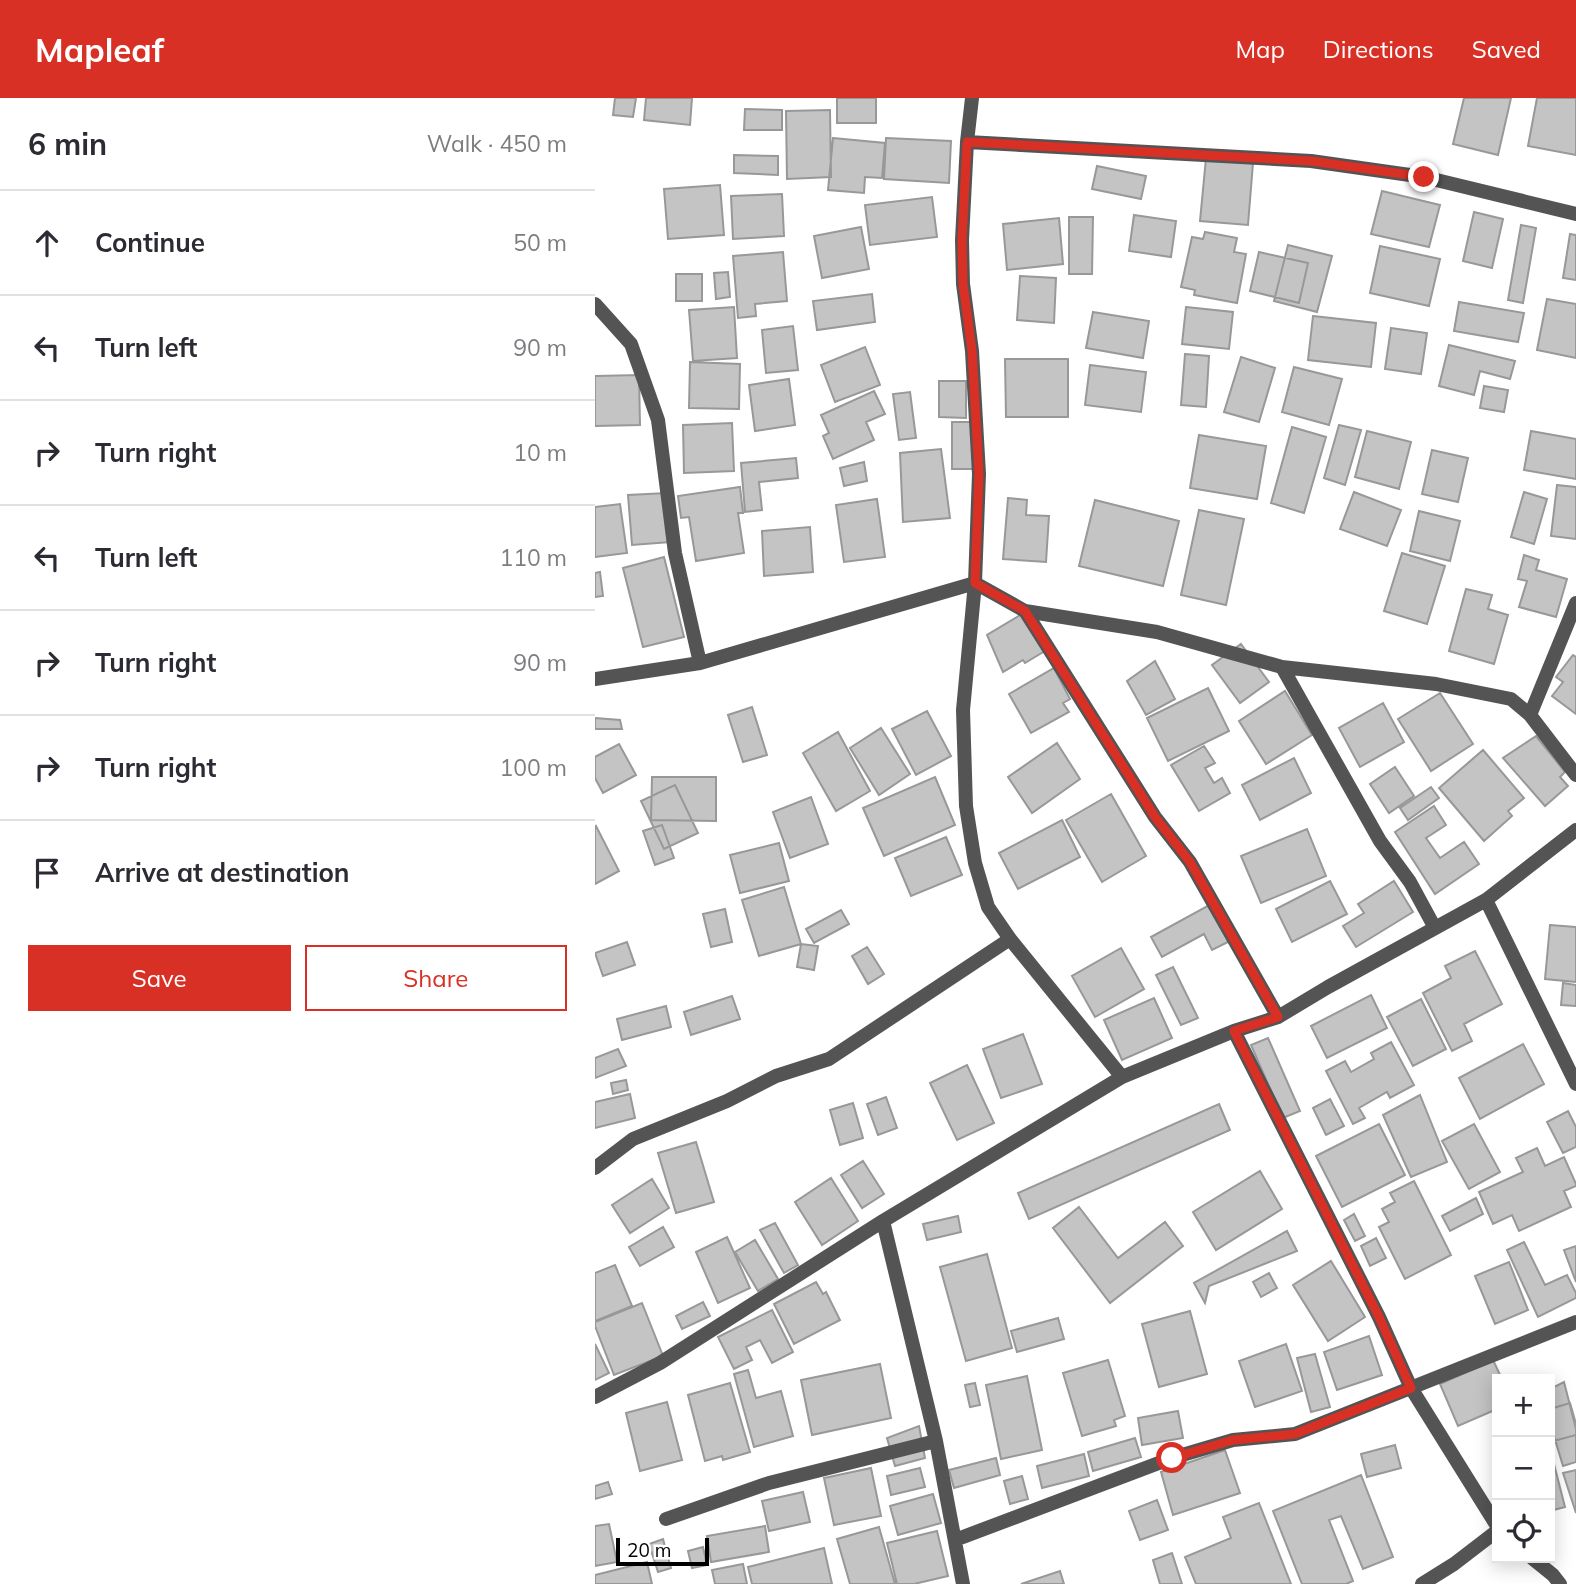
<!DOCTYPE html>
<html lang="en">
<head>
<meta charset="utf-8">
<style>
  body { margin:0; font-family:Mulish,sans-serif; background:#f2f2f3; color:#2b2b33 }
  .controls { position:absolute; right:21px; bottom:21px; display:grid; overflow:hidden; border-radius:0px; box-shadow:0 4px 18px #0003 }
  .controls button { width:63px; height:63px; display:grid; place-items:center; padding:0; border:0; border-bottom:2px solid #e1e1e2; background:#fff; color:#2b2b33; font:35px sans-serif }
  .scale { position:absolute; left:21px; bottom:18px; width:93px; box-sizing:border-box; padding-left:7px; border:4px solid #000; border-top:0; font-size:19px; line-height:24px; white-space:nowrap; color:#000; -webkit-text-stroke:5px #fff; paint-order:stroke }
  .stop { position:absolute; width:21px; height:21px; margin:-16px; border:5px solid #d93025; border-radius:50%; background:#fff }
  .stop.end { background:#d93025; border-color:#fff; box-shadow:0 2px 7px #0008 }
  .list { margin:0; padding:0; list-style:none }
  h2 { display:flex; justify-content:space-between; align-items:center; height:91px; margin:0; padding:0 28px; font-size:30px }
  h2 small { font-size:23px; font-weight:400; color:#7c7c81 }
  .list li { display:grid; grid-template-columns:46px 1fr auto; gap:21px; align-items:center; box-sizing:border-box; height:105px; padding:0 28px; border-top:2px solid #e1e1e2 }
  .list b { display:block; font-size:26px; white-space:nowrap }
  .list em { font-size:23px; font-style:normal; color:#7c7c81 }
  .actions { display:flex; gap:14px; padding:21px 28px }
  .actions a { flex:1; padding:16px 0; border:2px solid #d93025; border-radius:0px; text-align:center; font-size:24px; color:#d93025 }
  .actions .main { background:#d93025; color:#fff }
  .icon { flex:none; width:38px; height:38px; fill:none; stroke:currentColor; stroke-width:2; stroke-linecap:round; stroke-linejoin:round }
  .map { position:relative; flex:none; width:981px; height:1486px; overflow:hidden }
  header { display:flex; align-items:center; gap:42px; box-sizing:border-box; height:98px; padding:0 35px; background:#d93025; color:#fff }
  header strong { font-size:33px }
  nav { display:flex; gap:38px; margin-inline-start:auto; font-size:24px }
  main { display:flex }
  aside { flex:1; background:#fff }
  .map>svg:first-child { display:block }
  .building { fill:#c4c4c4; stroke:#989898; stroke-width:2 }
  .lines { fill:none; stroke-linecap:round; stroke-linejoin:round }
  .street { stroke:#545454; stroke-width:14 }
  .route { stroke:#d93025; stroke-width:9 }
</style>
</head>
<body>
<header>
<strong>Mapleaf</strong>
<nav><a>Map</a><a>Directions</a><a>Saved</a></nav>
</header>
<main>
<aside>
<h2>6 min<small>Walk · 450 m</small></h2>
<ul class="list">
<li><svg class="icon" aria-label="ahead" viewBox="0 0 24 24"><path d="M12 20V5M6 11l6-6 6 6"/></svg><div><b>Continue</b></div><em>50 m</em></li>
<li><svg class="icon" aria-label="left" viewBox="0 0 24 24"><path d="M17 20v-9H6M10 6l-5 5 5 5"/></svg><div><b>Turn left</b></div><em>90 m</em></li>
<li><svg class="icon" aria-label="right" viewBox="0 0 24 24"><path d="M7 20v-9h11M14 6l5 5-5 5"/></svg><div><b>Turn right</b></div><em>10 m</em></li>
<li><svg class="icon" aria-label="left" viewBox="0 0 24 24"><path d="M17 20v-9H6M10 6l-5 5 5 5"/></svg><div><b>Turn left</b></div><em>110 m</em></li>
<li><svg class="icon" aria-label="right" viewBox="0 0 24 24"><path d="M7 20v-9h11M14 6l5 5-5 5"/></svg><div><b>Turn right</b></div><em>90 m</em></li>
<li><svg class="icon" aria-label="right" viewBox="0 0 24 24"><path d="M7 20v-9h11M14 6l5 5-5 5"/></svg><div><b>Turn right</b></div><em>100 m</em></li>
<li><svg class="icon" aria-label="arrive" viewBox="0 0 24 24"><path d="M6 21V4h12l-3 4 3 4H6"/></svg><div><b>Arrive at destination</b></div></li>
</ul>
<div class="actions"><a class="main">Save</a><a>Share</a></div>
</aside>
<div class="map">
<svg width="981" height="1486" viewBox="0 0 981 1486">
  <rect width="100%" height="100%" fill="#fff"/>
  <path class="building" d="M20,0H41L38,19L18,17Z
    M51,0H97L95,27L49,22Z
    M242,0H281V25H242Z
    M869,0H916L903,57L858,46Z
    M942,0H981V57L933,48Z
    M150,11L187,12V32H149Z
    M235,12L236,79L192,81L191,13Z
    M238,40L290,45L287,80L270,79L269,95L233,92Z
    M291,40L356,43L354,85L289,81Z
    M139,57L183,58V77L139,75Z
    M611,60L658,65L653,127L605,123Z
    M502,68L551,78L546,101L497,91Z
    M125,87L129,137L73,141L69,91Z
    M787,93L845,107L834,149L776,136Z
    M187,96L189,138L138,141L136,98Z
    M337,99L342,139L275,147L270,107Z
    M879,114L908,121L897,170L868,163Z
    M539,117L581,123L576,159L534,153Z
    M474,119H498L497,176H474Z
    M464,120L468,166L412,172L408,126Z
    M926,127L941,130L928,205L913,202Z
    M266,129L274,171L227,180L219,138Z
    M610,134L642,140L639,154L651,156L642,205L599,197L600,192L586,189L597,139L608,141Z
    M975,136L981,137V182L968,180Z
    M693,147L737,158L722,214L679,203Z
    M785,148L845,161L834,208L775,195Z
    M188,154L192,203L160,206L161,218L143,220L138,158Z
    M664,154L713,165L704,205L655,193Z
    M133,174L135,199L121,201L119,175Z
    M81,176H107V203H81Z
    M425,178L461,180L459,225L422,222Z
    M277,196L280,224L222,232L218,203Z
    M952,201L981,206V260L942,252Z
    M864,204L929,215L923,244L859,233Z
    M139,209L142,260L98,263L94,212Z
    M591,209L638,214L634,251L587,246Z
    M498,214L554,223L548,260L491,250Z
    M718,218L781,225L776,269L713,262Z
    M198,228L203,272L171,275L167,232Z
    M796,230L832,235L826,276L790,271Z
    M854,247L920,263L915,281L885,273L879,297L844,288Z
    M270,249L285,287L240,304L226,267Z
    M590,256L614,258L611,309L586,307Z
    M646,259L680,270L664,324L629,314Z
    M410,261H473V319H411Z
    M95,264L145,266L144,311L94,310Z
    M495,267L551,274L546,314L490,307Z
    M699,269L747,281L734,327L687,314Z
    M44,277L45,327L0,328V278Z
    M194,281L200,327L160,333L154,287Z
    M344,283H371V320L344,319Z
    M889,288L913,292L909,314L885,310Z
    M279,293L290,316L271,324L279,342L238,361L228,338L234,335L226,317Z
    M315,294L321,340L304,342L298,296Z
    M357,324H380V371H357Z
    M137,325L139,373L89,375L88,327Z
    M744,327L766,332L750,387L729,380Z
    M697,329L731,339L709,415L676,405Z
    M772,333L816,344L804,391L760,379Z
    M936,333L981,341V381L929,372Z
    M604,337L671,348L662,401L595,390Z
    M346,351L355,420L308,424L305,355Z
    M837,352L873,360L863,404L827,396Z
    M201,360L203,380L164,384L167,412L150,414L146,365Z
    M269,364L272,383L249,388L245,370Z
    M962,387L981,389V441L956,438Z
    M145,389L148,415H143L149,455L101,463L94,419L86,420L83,398Z
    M759,394L806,412L792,448L745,431Z
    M929,394L952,401L939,446L916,439Z
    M72,395L75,444L37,447L33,397Z
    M413,400L432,402L431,417L454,418L451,464L408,461Z
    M282,401L290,459L249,464L241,407Z
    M500,402L584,423L568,488L484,468Z
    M25,406L32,455L0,459V409Z
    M604,412L649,421L631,507L586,497Z
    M824,413L865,423L855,463L815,453Z
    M215,429L218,474L169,478L167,433Z
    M807,455L850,468L832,526L789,513Z
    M929,457L944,462L941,472L972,481L961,519L924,509L932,483L923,481Z
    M69,459L89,539L48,549L28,470Z
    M5,474L8,498L0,499V475Z
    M871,491L897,497L893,511L913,517L899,566L854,553Z
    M427,516L450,553L430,565L428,562L408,574L392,537Z
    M646,546L674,584L645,605L617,567Z
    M978,557L981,559V616L957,598L968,584L961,579Z
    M560,563L580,601L551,617L532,583Z
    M459,570L475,601L468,605L474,614L436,635L414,596Z
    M613,590L634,633L573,663L552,620Z
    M690,593L717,637L671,666L644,623Z
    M845,595L878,646L836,673L803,621Z
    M788,605L809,644L765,669L744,630Z
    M157,609L172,657L148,664L133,617Z
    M332,613L356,658L321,677L297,631Z
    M0,620L25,622L27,631H0Z
    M286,630L315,676L284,697L255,650Z
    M243,634L275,693L241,713L208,655Z
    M941,638L970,674L965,679L973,688L950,708L908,660Z
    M462,645L485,681L437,715L413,679Z
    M24,646L41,677L8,695L0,680V659Z
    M609,648L620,665L610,670L619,685L627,680L635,695L604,713L576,667Z
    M888,652L929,700L913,713L917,718L889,743L844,690Z
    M699,660L716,695L665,722L647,687Z
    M800,669L819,698L794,715L775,686Z
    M57,679H121V723L56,722Z
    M340,679L360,727L289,758L268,710Z
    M80,687L103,735L69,751L46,703Z
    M836,689L844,700L813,722L805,710Z
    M516,696L551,758L507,784L471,722Z
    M216,699L233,746L195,760L178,714Z
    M839,708L851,727L831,740L845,760L869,744L884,766L840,796L800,734Z
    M467,722L485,759L423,791L404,755Z
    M67,727L79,760L60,767L48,733Z
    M1,728L24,773L0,786V729Z
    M712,731L731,778L666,805L646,758Z
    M351,739L367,777L316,798L300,760Z
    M184,745L194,783L145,795L135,757Z
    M735,783L752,816L697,844L681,811Z
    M799,783L818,814L761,849L748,828L769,815L763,806Z
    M189,789L206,846L164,858L147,802Z
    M616,806L635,843L617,852L609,836L567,859L556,839Z
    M130,811L137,844L116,849L108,816Z
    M246,812L254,826L219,845L211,831Z
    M955,827L981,829V884L950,881Z
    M32,844L40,867L8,878L0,855Z
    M206,846L223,848L219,872L202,869Z
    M272,849L289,876L273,886L257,858Z
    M526,850L549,891L500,919L477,878Z
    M880,853L907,906L869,926L877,943L857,953L828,895L856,880L850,868Z
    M578,869L603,920L586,927L561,877Z
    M968,885L981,887V908L966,907Z
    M776,897L792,930L732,960L716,928Z
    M137,898L145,921L96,937L89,914Z
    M559,900L577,940L527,962L509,922Z
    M826,901L851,951L818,968L792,919Z
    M71,908L76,929L27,942L22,921Z
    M428,936L447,986L406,1000L388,951Z
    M673,940L705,1013L688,1020L656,947Z
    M796,944L819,987L795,1000L792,994L764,1010L770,1020L758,1026L731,973L750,963L756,974L779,961L776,955Z
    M928,946L949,986L885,1021L864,980Z
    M23,951L31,968L0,980V960Z
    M372,967L399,1025L362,1042L335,985Z
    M31,982L33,992L18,996L16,985Z
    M35,996L40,1020L0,1030V1004Z
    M825,997L852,1064L816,1079L788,1017Z
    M291,999L302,1030L283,1037L272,1006Z
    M735,1001L749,1028L731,1037L718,1010Z
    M258,1005L268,1040L245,1047L235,1012Z
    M624,1006L635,1032L434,1121L423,1095Z
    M973,1013L981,1029V1049L968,1055L952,1024Z
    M784,1026L810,1077L747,1109L721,1058Z
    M879,1026L905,1074L874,1091L847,1043Z
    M101,1044L119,1104L81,1115L63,1055Z
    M942,1050L950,1068L969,1059L981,1086V1088L969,1093L976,1109L924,1133L917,1117L898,1126L884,1094L928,1074L921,1060Z
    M268,1063L289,1096L267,1110L246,1077Z
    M665,1073L687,1111L621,1152L598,1114Z
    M236,1080L263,1123L227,1147L200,1104Z
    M57,1081L74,1110L35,1135L17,1107Z
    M819,1083L856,1157L810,1181L784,1129L794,1124L787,1111L800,1104L795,1095Z
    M881,1100L888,1116L855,1133L847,1118Z
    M484,1109L523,1160L570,1124L588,1148L515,1205L458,1130Z
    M759,1116L770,1138L760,1143L749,1122Z
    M363,1118L366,1134L332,1142L328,1126Z
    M180,1125L203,1167L189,1175L165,1132Z
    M68,1129L79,1149L45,1168L34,1149Z
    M692,1133L702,1153L614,1188L610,1205L599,1185Z
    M132,1139L155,1190L123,1205L101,1154Z
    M781,1140L791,1160L775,1168L766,1148Z
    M160,1142L183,1181L163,1193L140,1154Z
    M929,1144L950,1187L972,1177L981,1195V1200L943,1219L912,1152Z
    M981,1148V1184L969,1152Z
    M392,1156L417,1250L371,1263L345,1169Z
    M736,1163L770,1219L733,1243L698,1187Z
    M914,1164L933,1212L900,1226L880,1178Z
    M20,1167L37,1208L0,1223V1175Z
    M674,1175L682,1190L666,1199L658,1184Z
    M221,1184L228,1196L231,1194L245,1222L199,1246L179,1206Z
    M108,1204L115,1218L87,1231L81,1218Z
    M47,1205L68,1258L19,1277L0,1228V1224Z
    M177,1212L198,1254L177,1265L165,1242L151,1249L157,1262L139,1271L123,1239Z
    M595,1213L612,1276L564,1289L547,1226Z
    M463,1220L469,1241L422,1254L416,1233Z
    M774,1238L787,1277L742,1292L729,1254Z
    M0,1246L14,1275L0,1282Z
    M691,1246L707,1293L660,1309L644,1263Z
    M720,1256L735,1309L716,1314L702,1260Z
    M513,1262L530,1318L519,1322L521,1328L487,1338L468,1275Z
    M898,1262L907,1281H902V1311L863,1328L845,1286Z
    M285,1266L296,1320L217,1337L206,1282Z
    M153,1272L161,1300L186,1293L198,1338L159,1349L139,1276Z
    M432,1278L447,1352L406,1361L391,1287Z
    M969,1284L981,1331V1337L955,1344V1291Z
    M135,1285L155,1354L128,1362L127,1358L110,1363L93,1297Z
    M380,1285L385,1307L375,1309L370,1287Z
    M72,1304L87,1362L45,1373L31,1315Z
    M975,1305L981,1326V1364L968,1368L955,1325V1311Z
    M583,1313L588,1340L547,1347L543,1320Z
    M324,1328L330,1360L300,1368L292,1340Z
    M540,1340L546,1359L498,1373L493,1354Z
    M800,1347L806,1370L772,1379L766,1356Z
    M630,1352L645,1395L578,1417L566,1374Z
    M489,1356L494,1378L447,1390L442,1368Z
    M401,1360L405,1377L359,1390L354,1372Z
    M959,1366L970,1409L955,1413V1367Z
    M276,1370L286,1418L239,1427L229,1380Z
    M325,1370L330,1389L296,1397L292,1378Z
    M981,1372V1415L968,1375Z
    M766,1377L798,1459L768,1471L746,1418L734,1422L758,1483L751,1486H707L678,1413Z
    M427,1378L433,1401L415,1406L409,1383Z
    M13,1384L17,1396L0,1401V1388Z
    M208,1394L215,1424L174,1433L167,1403Z
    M338,1396L346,1425L303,1437L295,1408Z
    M562,1402L573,1432L545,1442L534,1413Z
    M664,1405L696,1486H601L590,1459L636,1440L628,1419Z
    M14,1426L22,1464L0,1468V1428Z
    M170,1428L174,1454L116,1464L112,1438Z
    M284,1429L300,1486H255L242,1441Z
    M342,1433L353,1478L319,1486H302L292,1445Z
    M68,1441L76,1470L63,1474L54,1446Z
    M108,1449L112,1467L97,1470L93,1453Z
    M229,1450L237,1486H157L153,1469Z
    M577,1455L587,1486H565L558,1462Z
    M52,1464L57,1486H0V1477Z
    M148,1466L152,1486H120L117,1472Z
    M465,1473L469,1486H426Z"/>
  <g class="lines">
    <path class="street" d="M377,0L372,44L367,142L368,186L377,253L384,376L380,485L368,612L371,708L380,765L393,809L415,841L527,979
      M372,44L716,63L829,79L981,116
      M0,206L36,246L63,322L80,455L105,565
      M430,513L562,534L687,569L841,586L916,601L935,617L981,677
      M687,569L785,743L815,784L840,830
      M0,581L105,565L380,485L430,513L560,719L595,764L683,919
      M935,617L981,505
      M891,802L981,986
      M639,933L784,1219L816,1290L902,1428
      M0,1070L38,1041L132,1003L181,978L234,961L415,841
      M288,1123L341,1343L368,1486
      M0,1299L65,1265L288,1123L527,979L639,933L683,919L733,889L891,802L981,732
      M71,1421L174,1385L341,1343
      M360,1442L577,1360L638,1342L700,1336L981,1224
      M937,1460L958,1477L965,1486
      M827,1486L859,1466L902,1433"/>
  </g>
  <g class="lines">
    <path class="route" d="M577,1360L638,1342L700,1336L816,1290L784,1219L639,933L683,919L595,764L560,719L430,513L380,485L384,376L377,253L368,186L367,142L372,44L716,63L829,79"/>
  </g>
</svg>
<div class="controls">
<button>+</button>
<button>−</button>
<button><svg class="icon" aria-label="locate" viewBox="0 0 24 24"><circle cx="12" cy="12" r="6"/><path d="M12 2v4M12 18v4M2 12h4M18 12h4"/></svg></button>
</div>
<div class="scale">20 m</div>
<div class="stop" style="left:577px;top:1360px"></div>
<div class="stop end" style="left:829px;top:79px"></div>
</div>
</main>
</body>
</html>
